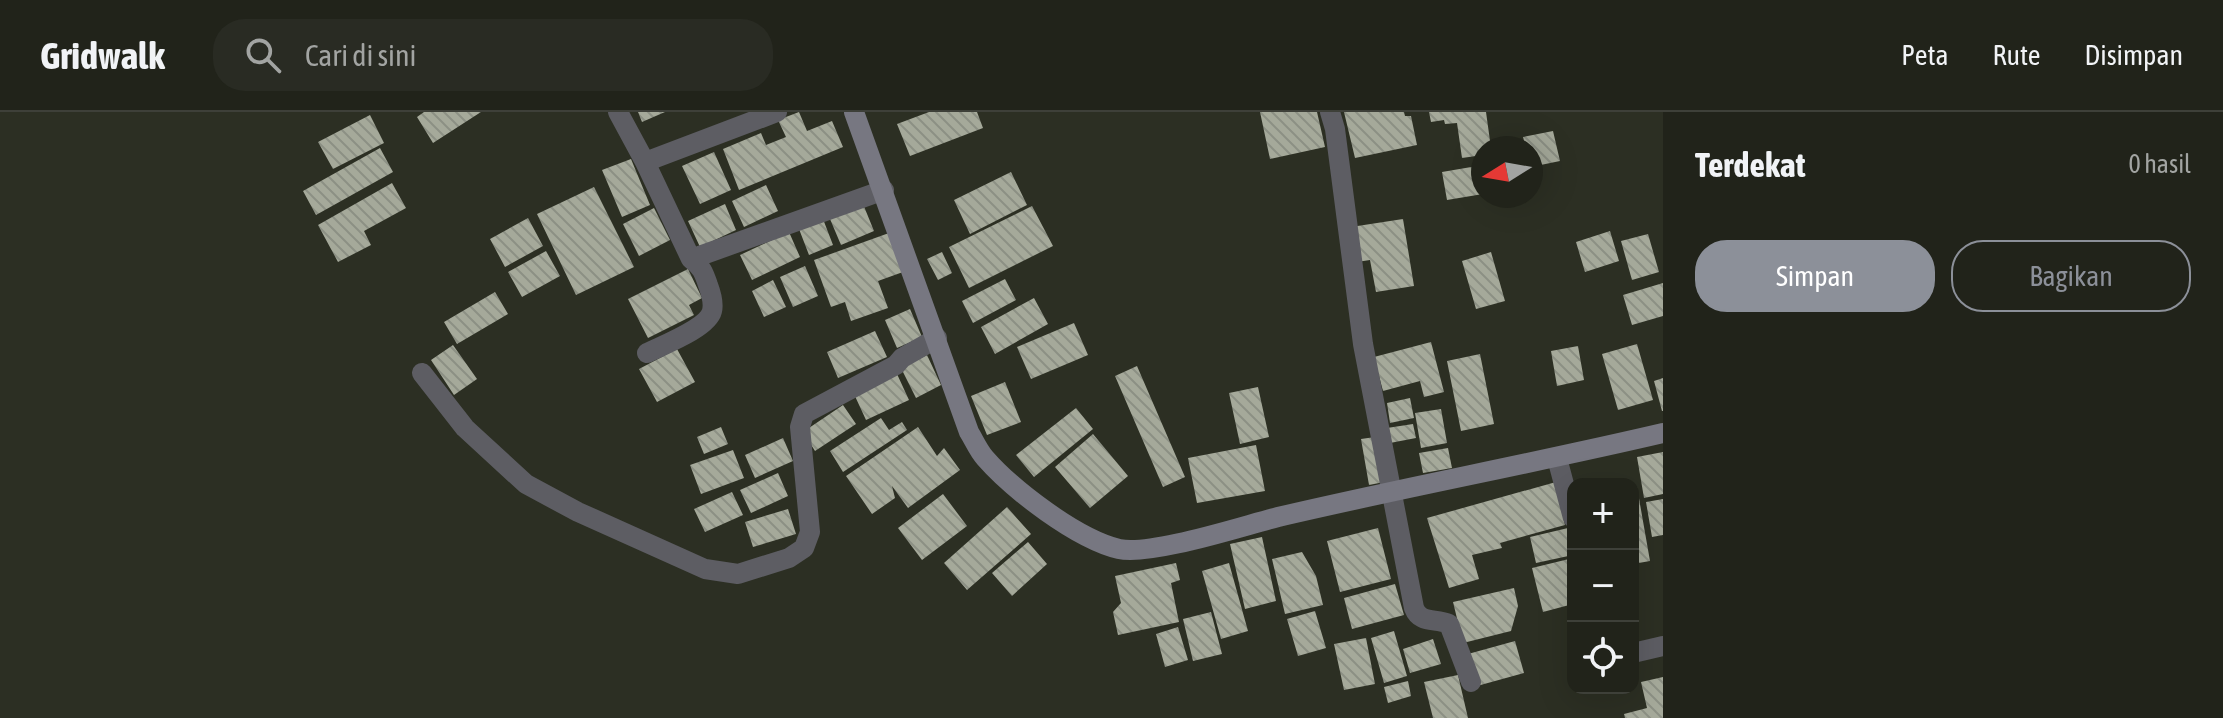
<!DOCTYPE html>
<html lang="id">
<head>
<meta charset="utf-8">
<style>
  body { margin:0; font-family:"Asap Condensed",sans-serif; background:#292b23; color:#f1f3f6 }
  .controls { position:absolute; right:24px; bottom:24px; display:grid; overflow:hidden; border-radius:16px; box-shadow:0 8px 32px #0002 }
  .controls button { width:72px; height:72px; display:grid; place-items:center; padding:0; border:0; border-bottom:2px solid #3e4039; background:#21231a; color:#f1f3f6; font:40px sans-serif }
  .compass { position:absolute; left:1471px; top:24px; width:72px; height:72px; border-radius:50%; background:#21231a; box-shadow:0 8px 32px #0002; rotate:259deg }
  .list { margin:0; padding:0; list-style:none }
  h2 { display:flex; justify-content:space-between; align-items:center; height:104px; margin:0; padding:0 32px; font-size:34px }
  h2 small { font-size:26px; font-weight:400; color:#a2a4a2 }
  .actions { display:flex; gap:16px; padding:24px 32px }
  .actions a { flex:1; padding:18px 0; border:2px solid #8c9099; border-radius:32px; text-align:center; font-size:28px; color:#8c9099 }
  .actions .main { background:#8c9099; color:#fff }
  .icon { flex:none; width:44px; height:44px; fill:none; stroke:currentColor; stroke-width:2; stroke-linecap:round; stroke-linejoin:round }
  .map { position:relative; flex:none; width:1663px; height:606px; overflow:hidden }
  header { display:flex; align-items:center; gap:48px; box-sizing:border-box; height:112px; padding:0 40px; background:#21231a; border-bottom:2px solid #3e4039 }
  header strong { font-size:38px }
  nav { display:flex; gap:44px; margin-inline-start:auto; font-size:28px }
  .search { width:560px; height:72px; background:#292b23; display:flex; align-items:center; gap:20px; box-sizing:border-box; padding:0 28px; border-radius:32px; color:#a2a4a2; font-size:30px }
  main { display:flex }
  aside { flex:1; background:#21231a }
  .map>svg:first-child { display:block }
  .building { fill:url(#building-back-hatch) }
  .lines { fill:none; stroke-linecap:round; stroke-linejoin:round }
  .street { stroke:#5d5d63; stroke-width:20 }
  .secondary { stroke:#777781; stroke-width:20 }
</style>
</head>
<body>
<header>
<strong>Gridwalk</strong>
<div class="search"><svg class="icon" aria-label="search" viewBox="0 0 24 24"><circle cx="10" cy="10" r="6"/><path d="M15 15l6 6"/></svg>Cari di sini</div>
<nav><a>Peta</a><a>Rute</a><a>Disimpan</a></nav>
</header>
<main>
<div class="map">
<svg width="1663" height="606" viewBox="0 0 1663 606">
  <defs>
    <pattern id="building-back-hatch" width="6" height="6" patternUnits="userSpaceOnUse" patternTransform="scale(2)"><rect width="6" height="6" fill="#a5a99a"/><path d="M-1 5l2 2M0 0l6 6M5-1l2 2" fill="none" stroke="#8c9084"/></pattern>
  </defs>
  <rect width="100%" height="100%" fill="#2c2f23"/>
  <path class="building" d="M424,0H481L433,31L417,5Z
    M638,0H665L642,10Z
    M799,0L807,19L832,9L843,35L739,78L723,37L761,21L766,33L786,25L778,8Z
    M929,0H977L983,16L910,44L897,12Z
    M1260,0H1317L1325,35L1270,47Z
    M1344,0H1404L1405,4H1411L1417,33L1355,46Z
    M1429,0H1486L1491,36H1483V43L1462,46L1457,11L1445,12L1444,8L1431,10Z
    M370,3L384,31L333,57L318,30Z
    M1553,19L1560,49L1531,55V36H1526L1523,25Z
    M380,36L393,60L316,103L303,79Z
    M714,40L731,78L700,92L682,54Z
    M631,47L650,93L622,105L602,58Z
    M1483,53V82L1447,88L1442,60Z
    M1011,60L1027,93L970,122L954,88Z
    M392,71L406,96L364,119L371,133L338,150L318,113Z
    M766,73L778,99L744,115L732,89Z
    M594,75L634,155L576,183L537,102Z
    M725,92L736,118L700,135L688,109Z
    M863,92L874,119L841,133L830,107Z
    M1032,94L1053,134L969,176L949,135Z
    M654,96L670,128L639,144L623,112Z
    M528,106L543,134L505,155L490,127Z
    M823,107L833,133L809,143L799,117Z
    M1403,107L1414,174L1376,180L1370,148L1357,150L1351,115Z
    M1610,119L1619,149L1585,160L1576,130Z
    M789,120L800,145L752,168L740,143Z
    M889,121L903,160L878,169L888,196L851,209L845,190L831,195L814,148Z
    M1648,122L1659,160L1632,168L1621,129Z
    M546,139L560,164L522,185L508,160Z
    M942,140L952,161L938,168L927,147Z
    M1491,140L1505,189L1476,197L1462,149Z
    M805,154L818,184L793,195L780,165Z
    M688,157L702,186L689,193L694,203L648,226L628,187Z
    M1005,167L1016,188L973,211L962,189Z
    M773,168L786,195L764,205L752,179Z
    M1663,171V204L1632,213L1623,183Z
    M495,180L508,202L457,232L444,210Z
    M1034,186L1048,212L995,242L981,215Z
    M910,197L922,225L897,236L885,208Z
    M1074,211L1088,243L1031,267L1017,235Z
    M875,219L887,245L838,266L827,240Z
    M1431,230L1444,280L1424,285L1420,269L1383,279L1374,245Z
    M1637,232L1653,288L1618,298L1602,242Z
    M453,233L477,267L454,283L431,248Z
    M1578,234L1584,268L1557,274L1551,239Z
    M677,237L695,270L657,290L639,257Z
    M1480,242L1494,312L1461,319L1447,249Z
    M927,243L941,273L916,286L901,256Z
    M1137,254L1185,365L1163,375L1115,264Z
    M897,262L909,288L866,308L854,282Z
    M1663,266V299H1662L1654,269Z
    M1005,270L1021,310L987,323L971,284Z
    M1258,275L1269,325L1240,332L1229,281Z
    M1410,286L1414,306L1390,311L1387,291Z
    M843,293L856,312L815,339L803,320Z
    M1076,296L1093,317L1034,365L1016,343Z
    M1441,297L1447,331L1421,336L1415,301Z
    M881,306L889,318L902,310L907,318L843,360L830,339Z
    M1413,312L1416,326L1390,331L1387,316Z
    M721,315L728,332L704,342L697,325Z
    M918,315L937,344L944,336L960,358L908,396L892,374L895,386L872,402L846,364Z
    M1093,322L1128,364L1090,396L1055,355Z
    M1375,325L1384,370L1369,373L1361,327Z
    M783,326L793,349L755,366L745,343Z
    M1256,333L1265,379L1197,391L1188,346Z
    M1448,336L1452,356L1423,361L1419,341Z
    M733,338L744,366L701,382L690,353Z
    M1663,340V382L1644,386L1637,345Z
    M778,361L788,384L751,401L740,378Z
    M1556,370L1565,413L1500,431L1502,436L1472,443L1479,467L1449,476L1427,406Z
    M1633,375H1637L1650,449L1633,452Z
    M732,380L743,403L705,420L694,397Z
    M943,382L967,414L922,448L898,416Z
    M1663,387V423L1652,425L1646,390Z
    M1007,395L1031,422L967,478L944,451Z
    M788,397L796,422L753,435L745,410Z
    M1378,416L1391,467L1340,480L1327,429Z
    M1568,416L1573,443L1536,451L1530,425Z
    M1262,425L1276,489L1245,497L1230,432Z
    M1028,430L1047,452L1012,484L992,461Z
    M1302,440L1316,464L1323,493L1285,502L1272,447Z
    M1573,446V492L1543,500L1532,456Z
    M1176,451L1180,468L1171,471L1179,510L1118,523L1113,500L1121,491L1115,464Z
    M1229,451L1248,519L1221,527L1202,459Z
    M1395,472L1404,503L1352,517L1344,486Z
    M1514,476L1518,494L1511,519L1463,531L1453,490Z
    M1315,499L1326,536L1298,544L1287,507Z
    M1211,500L1222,542L1193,549L1183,507Z
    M1178,515L1188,548L1165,555L1156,522Z
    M1394,519L1407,564L1384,571L1371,526Z
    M1366,526L1375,572L1344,578L1334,532Z
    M1433,527L1441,552L1410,561L1403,537Z
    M1515,529L1524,561L1477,574L1468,542Z
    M1458,563L1468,606H1433L1424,570Z
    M1663,565V606H1625L1624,602L1647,596L1641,570Z
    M1408,569L1411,584L1388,591L1384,575Z"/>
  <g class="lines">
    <path class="street" d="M618,0L645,50L691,147L884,78
      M1330,0L1335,17L1363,232L1414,496C1420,512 1435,506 1449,512L1471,570
      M645,50L777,0
      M647,241C663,233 708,216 712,199C714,191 711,181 708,173C704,161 702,155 691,147
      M422,261L465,316L526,372L578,400L705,457L738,462L789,446L804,436L810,420L800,315L804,302L896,253L902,246L937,226
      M1557,346L1573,406
      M1633,541L1663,534"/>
    <path class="secondary" d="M854,0L969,320C974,328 978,338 985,346C1013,378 1077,427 1119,437C1151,444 1242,414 1278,405C1406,375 1535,351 1663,321"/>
  </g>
</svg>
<div class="controls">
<button>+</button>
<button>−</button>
<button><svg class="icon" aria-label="locate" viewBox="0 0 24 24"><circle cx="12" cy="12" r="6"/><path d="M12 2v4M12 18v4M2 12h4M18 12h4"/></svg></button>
</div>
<svg class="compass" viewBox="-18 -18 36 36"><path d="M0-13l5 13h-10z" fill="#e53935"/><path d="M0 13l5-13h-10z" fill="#a2a4a2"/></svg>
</div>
<aside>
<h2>Terdekat<small>0 hasil</small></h2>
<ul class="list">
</ul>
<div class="actions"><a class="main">Simpan</a><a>Bagikan</a></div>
</aside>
</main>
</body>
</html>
